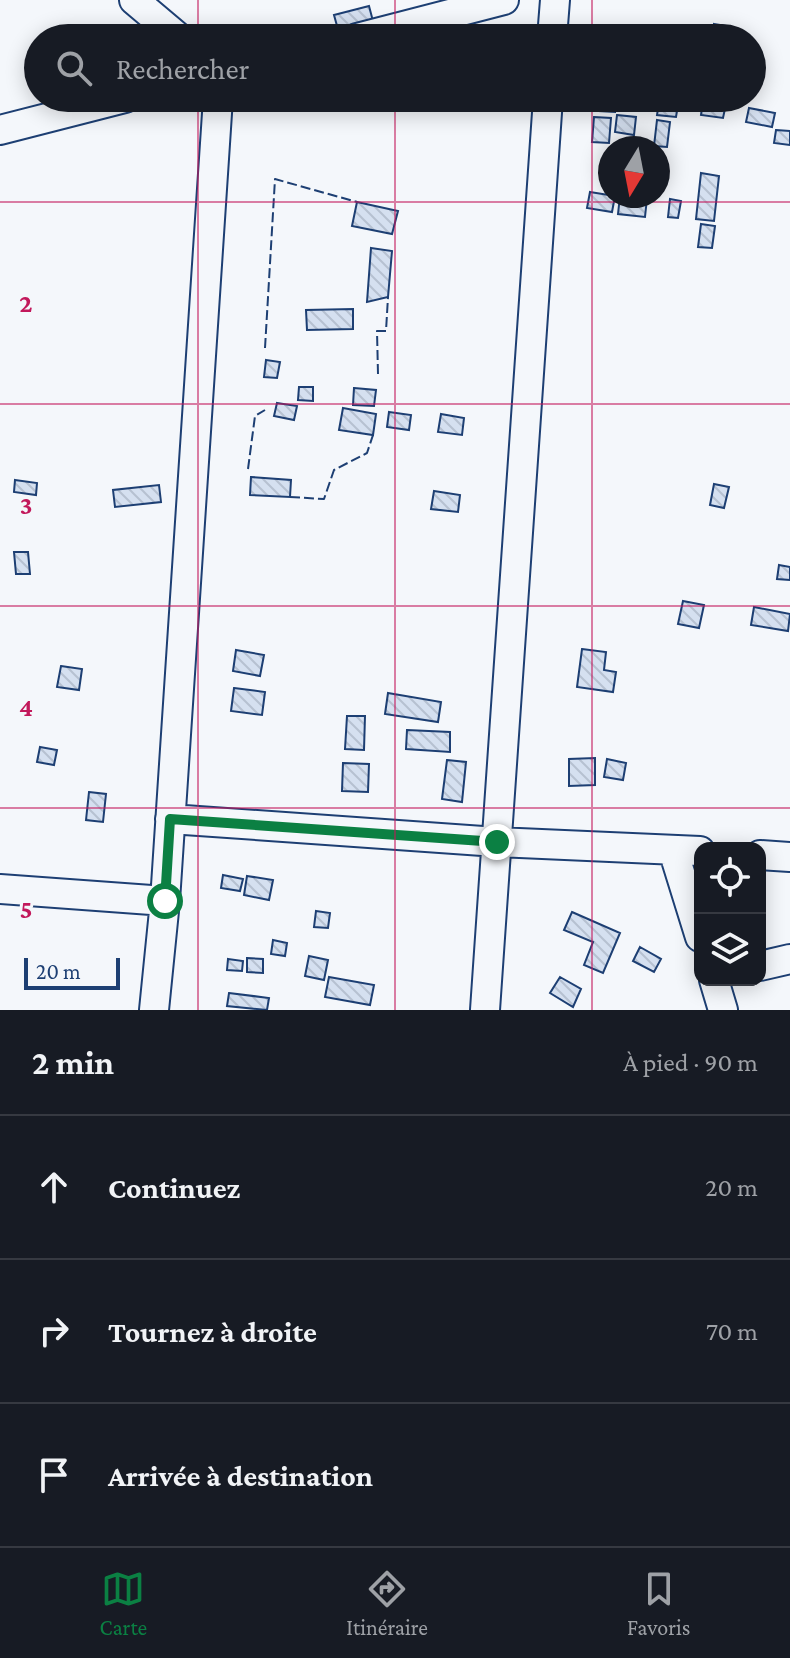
<!DOCTYPE html>
<html lang="fr">
<head>
<meta charset="utf-8">
<style>
  body { margin:0; font-family:"Crimson Pro",serif; background:#242831; color:#f1f3f6 }
  .controls { position:absolute; right:24px; bottom:24px; display:grid; overflow:hidden; border-radius:16px; box-shadow:0 4px 20px #0003 }
  .controls button { width:72px; height:72px; display:grid; place-items:center; padding:0; border:0; border-bottom:2px solid #363941; background:#171b24; color:#f1f3f6; font:40px sans-serif }
  .compass { position:absolute; left:598px; top:136px; width:72px; height:72px; border-radius:50%; background:#171b24; box-shadow:0 4px 20px #0003; rotate:190deg }
  .scale { position:absolute; left:24px; bottom:20px; width:96px; box-sizing:border-box; padding-left:8px; border:4px solid #1d3f73; border-top:0; font-size:22px; line-height:28px; white-space:nowrap; color:#1d3f73; -webkit-text-stroke:6px #f4f7fb; paint-order:stroke }
  .stop { position:absolute; width:24px; height:24px; margin:-18px; border:6px solid #0b8043; border-radius:50%; background:#fff }
  .stop.end { background:#0b8043; border-color:#fff; box-shadow:0 2px 8px #0008 }
  .list { margin:0; padding:0; list-style:none }
  h2 { display:flex; justify-content:space-between; align-items:center; height:104px; margin:0; padding:0 32px; font-size:34px }
  h2 small { font-size:26px; font-weight:400; color:#9ea1a6 }
  .list li { display:grid; grid-template-columns:52px 1fr auto; gap:24px; align-items:center; box-sizing:border-box; height:144px; padding:0 32px; border-top:2px solid #363941 }
  .list b { display:block; font-size:30px; white-space:nowrap }
  .list em { font-size:26px; font-style:normal; color:#9ea1a6 }
  .icon { flex:none; width:44px; height:44px; fill:none; stroke:currentColor; stroke-width:2; stroke-linecap:round; stroke-linejoin:round }
  .map { position:relative; flex:none; width:790px; height:1010px; overflow:hidden }
  .search { position:absolute; background:#171b24; box-shadow:0 4px 20px #0003; left:24px; right:24px; top:24px; height:88px; display:flex; align-items:center; gap:20px; box-sizing:border-box; padding:0 28px; border-radius:44px; color:#9ea1a6; font-size:30px }
  .sheet { height:536px; background:#171b24 }
  nav { display:flex; justify-content:space-around; align-items:center; box-sizing:border-box; height:112px; border-top:2px solid #363941; background:#171b24; font-size:22px; color:#9ea1a6 }
  nav a { display:grid; justify-items:center; gap:4px }
  nav .on { color:#0b8043 }
  .map>svg:first-child { display:block }
  .building { fill:url(#building-back-hatch); stroke:#1d3f73; stroke-width:2 }
  .lines { fill:none; stroke-linecap:round; stroke-linejoin:round }
  .street-casing { stroke:#1d3f73; stroke-width:32 }
  .street { stroke:#f4f7fb; stroke-width:28 }
  .fence { stroke:#1d3f73; stroke-width:2; stroke-dasharray:10 4; stroke-linecap:butt }
  .route { stroke:#0b8043; stroke-width:10 }
  .grid { fill:none; stroke:#c2185b; stroke-width:2; stroke-opacity:0.55 }
  .grid-label { font-size:26px; text-anchor:middle; font-weight:bold; fill:#c2185b; stroke:#f4f7fb; stroke-width:6; stroke-linejoin:round; paint-order:stroke }
</style>
</head>
<body>
<div class="map">
<svg width="790" height="1010" viewBox="0 0 790 1010">
  <defs>
    <pattern id="building-back-hatch" width="6" height="6" patternUnits="userSpaceOnUse" patternTransform="scale(2)"><rect width="6" height="6" fill="#d5e0f0"/><path d="M-1 5l2 2M0 0l6 6M5-1l2 2" fill="none" stroke="#b6c1d1"/></pattern>
  </defs>
  <rect width="100%" height="100%" fill="#f4f7fb"/>
  <path class="building" d="M369,6L374,25L339,33L334,15Z
    M714,24L733,27L732,38H713Z
    M599,98H615V112L599,111Z
    M703,101L726,104L723,118L701,115Z
    M659,102L678,105L676,117L657,115Z
    M749,108L775,113L772,127L746,122Z
    M617,115L636,117L634,135L615,132Z
    M594,117L611,118L609,143L592,142Z
    M657,120L670,122L667,147L654,146Z
    M776,130L790,131V145L774,143Z
    M701,173L719,176L714,221L696,219Z
    M590,192L615,196L612,212L587,208Z
    M620,196L647,198L645,217L618,214Z
    M670,199L681,201L678,218L668,217Z
    M357,202L398,211L392,234L352,226Z
    M701,224L715,226L712,248L698,247Z
    M371,248L392,251L388,297L367,302Z
    M353,309V329L307,330L306,310Z
    M266,360L280,362L277,378L264,377Z
    M299,387H313V401L298,400Z
    M354,388L376,390L374,406L353,405Z
    M277,403L297,406L294,420L274,416Z
    M343,408L376,414L373,435L339,430Z
    M389,412L411,415L409,430L387,427Z
    M441,414L464,418L462,435L438,432Z
    M251,477L291,480L290,497L250,495Z
    M15,480L37,483L36,495L14,492Z
    M714,484L729,487L724,508L710,505Z
    M159,485L161,502L115,507L113,490Z
    M434,491L460,495L458,512L431,509Z
    M14,552H28L30,574H16Z
    M779,565L790,567V580L777,579Z
    M683,601L704,605L699,628L678,624Z
    M754,607L790,614L788,631L751,625Z
    M582,649L606,652L604,670L616,672L613,692L577,687Z
    M236,650L264,655L260,676L233,671Z
    M61,666L82,669L79,690L57,687Z
    M234,688L265,692L262,715L231,711Z
    M388,693L441,702L438,722L385,714Z
    M347,716H365L364,750L345,749Z
    M407,730L450,732V752L406,749Z
    M40,747L57,750L54,765L37,762Z
    M595,758V785L569,786V759Z
    M607,759L626,763L623,780L604,777Z
    M447,760L466,762L462,802L442,799Z
    M343,763L369,764L368,792L342,791Z
    M89,792L106,794L103,822L86,820Z
    M223,875L243,879L240,891L221,888Z
    M247,876L273,880L269,900L244,895Z
    M316,911L330,913L328,928L314,927Z
    M572,912L620,933L603,973L584,965L593,942L564,930Z
    M273,940L287,943L285,956L271,954Z
    M640,947L661,959L654,972L633,961Z
    M309,956L328,960L324,980L305,976Z
    M247,958L263,959V973L247,972Z
    M228,959L243,961L242,971L227,970Z
    M329,977L374,985L370,1005L325,997Z
    M560,977L581,989L573,1007L550,993Z
    M229,993L269,998L267,1010L227,1006Z"/>
  <g class="lines">
    <defs>
      <path id="street" d="M134,0L179,38
        M357,38L504,0
        M552,38L555,0
        M0,130L125,98
        M170,819L497,842L700,851
        M673,850L700,937
        M760,855L790,857
        M0,889L165,901
        M760,966L790,959
        M714,980L723,1010
        M154,1010L165,901L218,98
        M485,1010L548,98"/>
    </defs>
    <use href="#street" class="street-casing"/>
    <use href="#street" class="street"/>
    <path class="fence" d="M265,348L275,179L357,202
      M378,374L377,331H386L388,297
      M248,469L255,416L265,410
      M290,497L324,499L334,470L367,453L373,435"/>
  </g>
  <g class="lines">
    <path class="route" d="M165,901L170,819L497,842"/>
  </g>
  <path class="grid" d="M198,0V38M395,0V38M592,0V38M198,98V1010M395,98V1010M592,98V1010M0,202H790M0,404H790M0,606H790M0,808H790"/>
  <g class="grid-label">
    <text x="26" y="312">2</text>
    <text x="26" y="514">3</text>
    <text x="26" y="716">4</text>
    <text x="26" y="918">5</text>
  </g>
</svg>
<div class="controls">
<button><svg class="icon" aria-label="locate" viewBox="0 0 24 24"><circle cx="12" cy="12" r="6"/><path d="M12 2v4M12 18v4M2 12h4M18 12h4"/></svg></button>
<button><svg class="icon" aria-label="layers" viewBox="0 0 24 24"><path d="M12 4l9 5-9 5-9-5zM3 14l9 5 9-5"/></svg></button>
</div>
<svg class="compass" viewBox="-18 -18 36 36"><path d="M0-13l5 13h-10z" fill="#e53935"/><path d="M0 13l5-13h-10z" fill="#9ea1a6"/></svg>
<div class="scale">20 m</div>
<div class="stop" style="left:165px;top:901px"></div>
<div class="stop end" style="left:497px;top:842px"></div>
<div class="search"><svg class="icon" aria-label="search" viewBox="0 0 24 24"><circle cx="10" cy="10" r="6"/><path d="M15 15l6 6"/></svg>Rechercher</div>
</div>
<section class="sheet">
<h2>2 min<small>À pied · 90 m</small></h2>
<ul class="list">
<li><svg class="icon" aria-label="ahead" viewBox="0 0 24 24"><path d="M12 20V5M6 11l6-6 6 6"/></svg><div><b>Continuez</b></div><em>20 m</em></li>
<li><svg class="icon" aria-label="right" viewBox="0 0 24 24"><path d="M7 20v-9h11M14 6l5 5-5 5"/></svg><div><b>Tournez à droite</b></div><em>70 m</em></li>
<li><svg class="icon" aria-label="arrive" viewBox="0 0 24 24"><path d="M6 21V4h12l-3 4 3 4H6"/></svg><div><b>Arrivée à destination</b></div></li>
</ul>
</section>
<nav>
<a class="on"><svg class="icon" aria-label="map" viewBox="0 0 24 24"><path d="M3 6l6-2 6 2 6-2v14l-6 2-6-2-6 2zM9 4v14M15 6v14"/></svg>Carte</a>
<a><svg class="icon" aria-label="directions" viewBox="0 0 24 24"><path d="M12 3l9 9-9 9-9-9zM9 14v-3h6M13 9l2 2-2 2"/></svg>Itinéraire</a>
<a><svg class="icon" aria-label="saved" viewBox="0 0 24 24"><path d="M7 4h10v16l-5-4-5 4z"/></svg>Favoris</a>
</nav>
</body>
</html>
